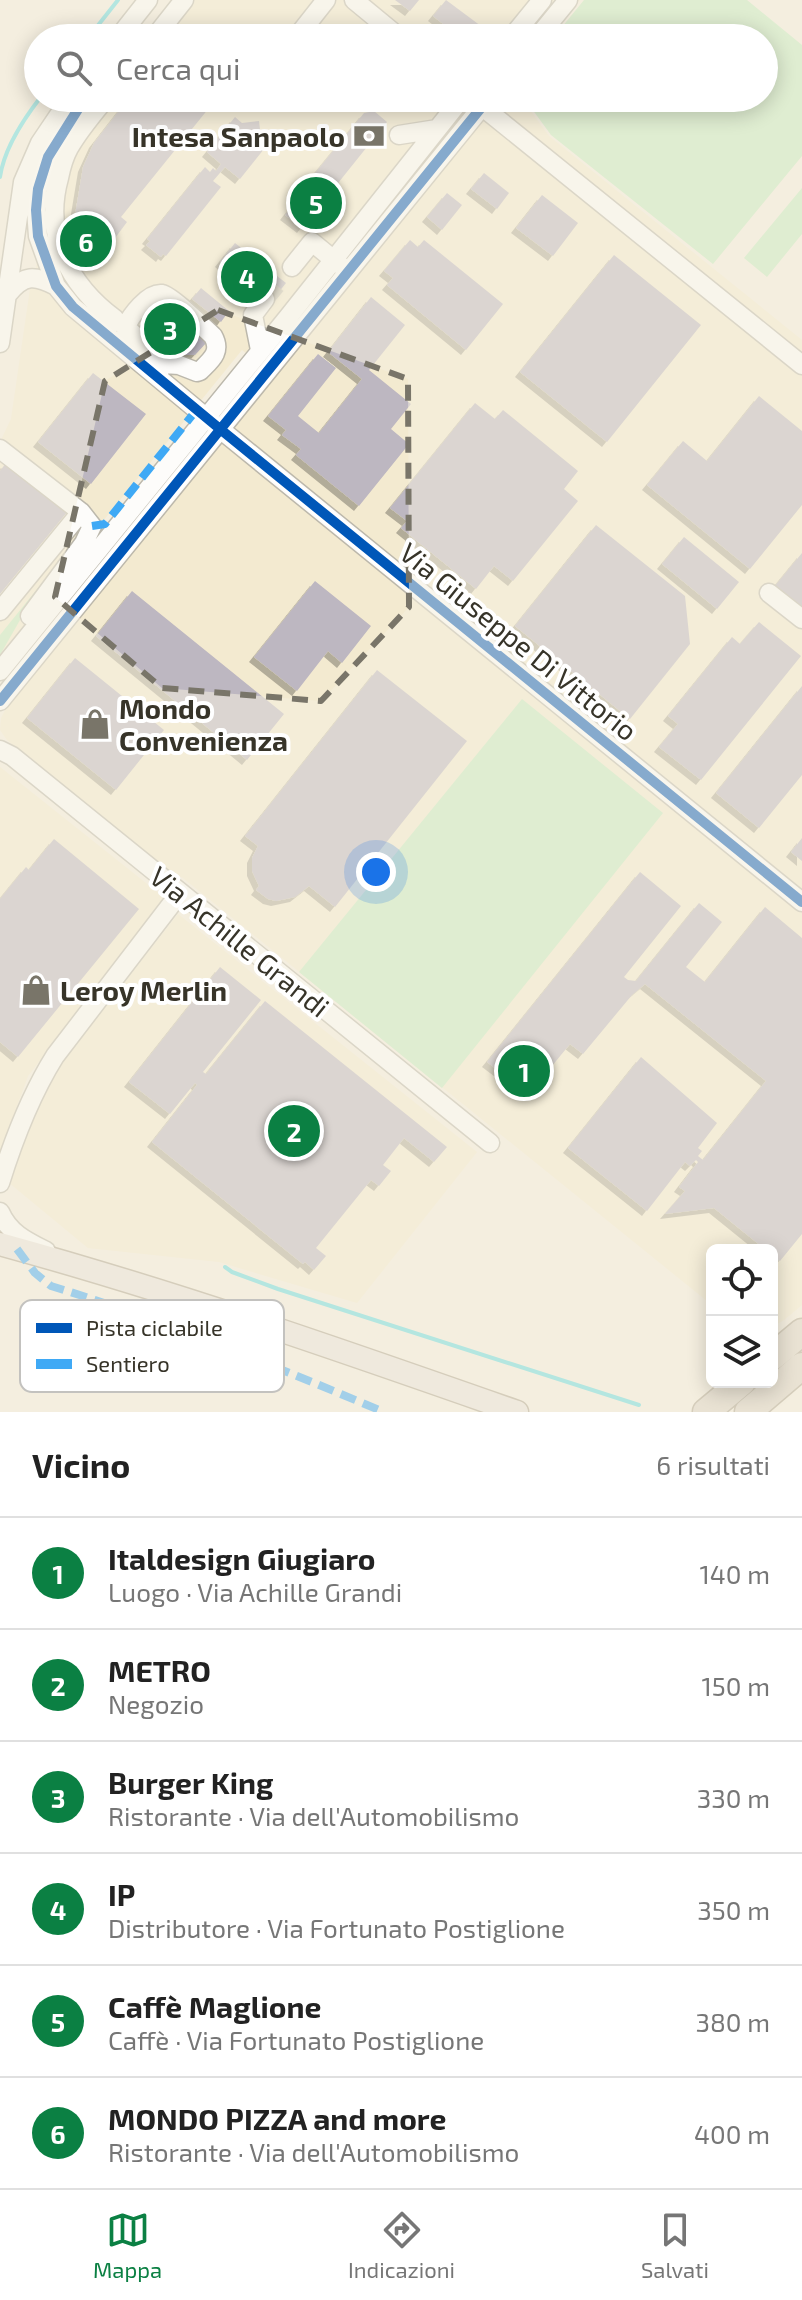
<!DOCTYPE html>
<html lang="it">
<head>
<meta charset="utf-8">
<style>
  body { margin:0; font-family:"Exo 2",sans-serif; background:#f6f6f6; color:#222 }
  .controls { position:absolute; right:24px; bottom:24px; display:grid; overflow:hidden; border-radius:12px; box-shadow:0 4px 20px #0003 }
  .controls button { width:72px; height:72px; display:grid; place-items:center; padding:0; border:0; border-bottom:2px solid #e0e0e0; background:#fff; color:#222; font:40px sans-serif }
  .you { position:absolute; left:376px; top:872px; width:28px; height:28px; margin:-20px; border:6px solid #fff; border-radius:50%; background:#1a73e8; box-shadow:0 0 0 12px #1a73e833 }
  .badge { display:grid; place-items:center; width:52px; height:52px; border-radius:50%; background:#0b8043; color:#fff; font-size:26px; font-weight:700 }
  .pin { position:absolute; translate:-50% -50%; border:4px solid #fff; box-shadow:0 2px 8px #0006 }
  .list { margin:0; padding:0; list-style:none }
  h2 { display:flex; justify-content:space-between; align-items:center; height:104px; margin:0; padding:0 32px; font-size:34px }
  h2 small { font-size:26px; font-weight:400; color:#767676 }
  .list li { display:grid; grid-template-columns:52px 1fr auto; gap:24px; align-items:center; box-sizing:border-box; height:112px; padding:0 32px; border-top:2px solid #e0e0e0 }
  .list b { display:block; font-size:30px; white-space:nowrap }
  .list p { margin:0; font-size:26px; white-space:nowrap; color:#767676 }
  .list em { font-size:26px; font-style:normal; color:#767676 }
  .icon { flex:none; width:44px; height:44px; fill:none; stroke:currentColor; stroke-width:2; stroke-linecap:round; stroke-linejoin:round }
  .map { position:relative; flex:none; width:802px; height:1412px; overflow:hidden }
  .search { position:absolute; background:#fff; box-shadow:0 4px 20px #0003; left:24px; right:24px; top:24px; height:88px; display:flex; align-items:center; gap:20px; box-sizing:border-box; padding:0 28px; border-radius:44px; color:#767676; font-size:30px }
  .sheet { height:776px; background:#fff }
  nav { display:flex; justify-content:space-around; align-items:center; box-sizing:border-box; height:112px; border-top:2px solid #e0e0e0; background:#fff; font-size:22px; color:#767676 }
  nav a { display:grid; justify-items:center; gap:4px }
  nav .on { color:#0b8043 }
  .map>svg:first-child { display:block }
  .built { fill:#f3ead0 }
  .green { fill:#c5eac1 }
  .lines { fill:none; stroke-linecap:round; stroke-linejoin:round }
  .stream { stroke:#67dbe2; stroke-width:4 }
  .building { fill:#bdb7c1; filter:url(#shadow) }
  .minor-tunnel { stroke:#cec9bb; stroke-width:18; stroke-dasharray:18 9; stroke-linecap:butt }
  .minor-casing { stroke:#bcb8ac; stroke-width:21 }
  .major-casing { stroke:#afa491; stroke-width:25 }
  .highway-casing { stroke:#afa491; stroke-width:29 }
  .minor { stroke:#fdfcfa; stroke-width:18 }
  .major { stroke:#e9e3db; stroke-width:22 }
  .highway { stroke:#dbd3c6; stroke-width:26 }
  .quiet { stroke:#3fa9f5; stroke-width:8; stroke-dasharray:16 8; stroke-linecap:butt }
  .cycleway-casing { stroke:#fff; stroke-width:15 }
  .cycleway { stroke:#0057b8; stroke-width:10 }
  .marked { fill:none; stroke:#797569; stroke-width:6; stroke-dasharray:16 10; stroke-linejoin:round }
  .labels { text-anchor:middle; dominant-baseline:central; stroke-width:8; stroke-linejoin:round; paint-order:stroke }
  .poi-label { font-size:28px; font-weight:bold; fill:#373429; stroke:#fff; text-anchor:start }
  .street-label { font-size:28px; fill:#373429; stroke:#fff }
  .key { fill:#fff; stroke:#c3c2bf; stroke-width:2 }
  .key-label { font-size:22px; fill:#373429 }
</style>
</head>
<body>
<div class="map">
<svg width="802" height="1412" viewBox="0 0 802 1412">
  <defs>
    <filter id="shadow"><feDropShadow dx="-5" dy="5" stdDeviation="0" flood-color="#0004"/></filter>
  </defs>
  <rect width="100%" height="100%" fill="#f4eedf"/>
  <path class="built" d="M174,0H580L549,38H144Z
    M97,98H521L549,136L802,340V1305L784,1320L772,1327V1250H712V1305L183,878L168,871L7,740L0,730L1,718L8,705L273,375L242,350L103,521L108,526L0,657V442L11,419L31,282L34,280L45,210L48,183Z
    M0,767L166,899L28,1076L0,1153Z
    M178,914L477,1152L357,1303L219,1262L88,1248L8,1182L47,1085L75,1045Z"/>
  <path class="green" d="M584,0H747L802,45V156L713,264L551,135L524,98H764V38H553Z
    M802,188V234L767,277L744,258Z
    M84,531L24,613L0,655V635Z
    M522,699L663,813L442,1088L299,972Z"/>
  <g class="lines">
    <path class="stream" d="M88,38L118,0
      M0,177C4,149 23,120 40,98
      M225,1267L232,1272L278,1289L639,1405"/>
  </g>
  <path class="building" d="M395,0H419L410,11Z
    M446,0L489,32L484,38H461L433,16Z
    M129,98H217L121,217L127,222L95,265L79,251L75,230L76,209L83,167L94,143Z
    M374,111L387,122L302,228L285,215L301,195L299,193L364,113Z
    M235,117L242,123L259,121L261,138L268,144L240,179L225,167L213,181L221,187L166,256L163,254L161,257L146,245L150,241L147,239L205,167L210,172L213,168L216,171L221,164L207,152Z
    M484,173L509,193L497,209L471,189Z
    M447,193L462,205L442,230L427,217Z
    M542,195L578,223L553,256L516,228Z
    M410,240L418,247L424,240L503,304L466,350L387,285L393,278L384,271Z
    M235,243L286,283L270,303L220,262Z
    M614,255L701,325L607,442L520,372Z
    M201,288L229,311L221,322L192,299Z
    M371,297L405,325L369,370L411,404L391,429L409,444L359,506L296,455L301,449L282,435L286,430L268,416L318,354L336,368L298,416L319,433L362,379L328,352Z
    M158,304L208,341L195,355H183L160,344L150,336L152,333L141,326Z
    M93,373L146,414L91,484L38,442Z
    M759,396L802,431V505L750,569L647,485L683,441L707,461Z
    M475,403L495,419L503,410L578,471L564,489L578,501L513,581L494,566L476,589L401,528L407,521L390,508Z
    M6,463L68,511L0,594V471Z
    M596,525L685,596L690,644L630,719L515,626Z
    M684,537L739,582L717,609L662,564Z
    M802,553V608L775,586Z
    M315,581L371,626L342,663L328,651L297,691L254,657Z
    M132,591L284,714L247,760L96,636Z
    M759,622L801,656L701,780L659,747L678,724L668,716L732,637L740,644Z
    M75,658L164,730L116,790L27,718Z
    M377,670L467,741L335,907L309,886L295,897L276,901L268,899L256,890L259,886L252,871V858L258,846L245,836Z
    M802,686V775L759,828L716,793Z
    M802,838V861L791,852Z
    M54,839L139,909L18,1057L0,1042V899L26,867L29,870Z
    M640,872L681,906L624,977L628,980L636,981L699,903L722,922L686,967L705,982L765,907L802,938V1234L780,1261L772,1255V1250H766L714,1208L665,1214L685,1191L679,1187L698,1162L696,1160L690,1166L685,1162L647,1211L568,1148L641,1057L717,1123L698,1148L702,1151L698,1156L703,1160L766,1081L645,984L632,995L583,1054L570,1044L529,1094L487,1062Z
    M220,967L261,1000L203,1072L206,1074L265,1001L447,1147L434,1162L404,1138L383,1165L391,1171L379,1186L371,1180L316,1248L326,1256L314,1270L305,1262L303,1264L152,1142L197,1085L195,1083L170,1114L129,1082Z"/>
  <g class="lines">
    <path class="minor-tunnel" d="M265,299L281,280"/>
    <defs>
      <path id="minor" d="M354,0L400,38
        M118,38L148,0
        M154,38L184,0
        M296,38L326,0
        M511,38L542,0
        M537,38L568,0
        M85,98L48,157L38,189L36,210L38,236L56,286L73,307L220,429L802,902
        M474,100L802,365
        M399,135L437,129
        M292,267L312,242L340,265
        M8,294C24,274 35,275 56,286
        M104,332L115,319C69,285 43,235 59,178C61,168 64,157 69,148C79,130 93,114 106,98
        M0,343L23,182L40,143L69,100
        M260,350L253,315L265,299
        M156,375L164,364L179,365L197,372L200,371C211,360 222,352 213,336C204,328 172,296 162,294C148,292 131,316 125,327L164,360
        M0,449L81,512L92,526L84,543L30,616
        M769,593L802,619
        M0,611L81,512
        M0,671L289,316L462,98
        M0,701L489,98
        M0,750L12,756L490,1143
        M0,1183C14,1138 30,1096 55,1056L180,893
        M0,1212C9,1233 26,1241 46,1251"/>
      <path id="major" d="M0,1244C175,1292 346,1352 517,1412"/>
      <path id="highway" d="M772,1357L802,1332
        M706,1412L742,1382
        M748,1412L802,1366"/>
    </defs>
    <use href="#minor" class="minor-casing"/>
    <use href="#major" class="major-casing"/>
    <use href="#highway" class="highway-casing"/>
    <use href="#minor" class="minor"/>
    <use href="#major" class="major"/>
    <use href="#highway" class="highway"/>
    <path class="quiet" d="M92,526L105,524L194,413
      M17,1249L35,1273L51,1286C165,1321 274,1366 384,1412"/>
    <defs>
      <path id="cycleway" d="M85,98L48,157L38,189L36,210L38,236L56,286L73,307L220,429L802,902
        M0,701L489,98"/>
    </defs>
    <use href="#cycleway" class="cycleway-casing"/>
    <use href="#cycleway" class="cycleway"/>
  </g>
  <path d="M0 0H802V1412H0ZM218,310L408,379L409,607L321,701L162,688L55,597L105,381Z" fill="#f4eedf" fill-opacity=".55" fill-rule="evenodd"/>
  <path class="marked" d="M218,310L408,379L409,607L321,701L162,688L55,597L105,381Z"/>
  <defs>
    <symbol id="bank-bare" viewBox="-9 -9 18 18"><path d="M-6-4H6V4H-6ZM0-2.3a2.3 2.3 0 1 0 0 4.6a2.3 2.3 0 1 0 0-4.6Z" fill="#797569" stroke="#fff" stroke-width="2.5" paint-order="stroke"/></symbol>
    <symbol id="shop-bare" viewBox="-9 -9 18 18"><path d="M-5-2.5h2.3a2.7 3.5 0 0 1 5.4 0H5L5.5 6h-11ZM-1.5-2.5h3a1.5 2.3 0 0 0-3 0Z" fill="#797569" stroke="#fff" stroke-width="2.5" paint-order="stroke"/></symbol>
  </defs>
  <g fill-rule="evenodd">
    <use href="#bank-bare" x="347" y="114" width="44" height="44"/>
    <use href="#shop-bare" x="73" y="702" width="44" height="44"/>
    <use href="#shop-bare" x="14" y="968" width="44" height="44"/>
  </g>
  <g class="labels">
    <g class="poi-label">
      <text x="345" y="136" text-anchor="end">Intesa Sanpaolo</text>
      <text x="119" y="708">Mondo<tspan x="119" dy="32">Convenienza</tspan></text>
      <text x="60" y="990">Leroy Merlin</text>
    </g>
    <g class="street-label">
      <text transform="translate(519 641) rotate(39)">Via Giuseppe Di Vittorio</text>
      <text transform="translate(240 941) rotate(39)">Via Achille Grandi</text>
    </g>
  </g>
  <rect x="20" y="1300" width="264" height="92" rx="12" class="key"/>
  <rect x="36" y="1323" width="36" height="10" fill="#0057b8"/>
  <rect x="36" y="1359" width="36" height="10" fill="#3fa9f5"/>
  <g class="key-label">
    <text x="86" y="1336">Pista ciclabile</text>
    <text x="86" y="1372">Sentiero</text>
  </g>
</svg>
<div class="controls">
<button><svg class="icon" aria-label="locate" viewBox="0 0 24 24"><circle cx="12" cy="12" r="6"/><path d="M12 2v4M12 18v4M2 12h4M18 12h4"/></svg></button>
<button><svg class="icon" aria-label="layers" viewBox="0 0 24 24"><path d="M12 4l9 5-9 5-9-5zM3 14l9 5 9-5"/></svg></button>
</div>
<div class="you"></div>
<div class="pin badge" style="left:524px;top:1071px">1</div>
<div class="pin badge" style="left:294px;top:1131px">2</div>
<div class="pin badge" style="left:170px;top:329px">3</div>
<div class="pin badge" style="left:247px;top:277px">4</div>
<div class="pin badge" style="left:316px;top:203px">5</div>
<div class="pin badge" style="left:86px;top:241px">6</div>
<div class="search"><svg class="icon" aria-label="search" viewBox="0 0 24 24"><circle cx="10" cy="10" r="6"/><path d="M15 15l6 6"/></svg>Cerca qui</div>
</div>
<section class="sheet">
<h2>Vicino<small>6 risultati</small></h2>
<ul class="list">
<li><span class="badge">1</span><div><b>Italdesign Giugiaro</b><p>Luogo · Via Achille Grandi</p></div><em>140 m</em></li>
<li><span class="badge">2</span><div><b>METRO</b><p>Negozio</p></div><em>150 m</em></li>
<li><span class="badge">3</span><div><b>Burger King</b><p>Ristorante · Via dell'Automobilismo</p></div><em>330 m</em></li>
<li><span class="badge">4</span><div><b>IP</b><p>Distributore · Via Fortunato Postiglione</p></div><em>350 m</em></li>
<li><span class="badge">5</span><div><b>Caffè Maglione</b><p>Caffè · Via Fortunato Postiglione</p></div><em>380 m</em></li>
<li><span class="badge">6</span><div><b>MONDO PIZZA and more</b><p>Ristorante · Via dell'Automobilismo</p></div><em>400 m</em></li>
</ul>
</section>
<nav>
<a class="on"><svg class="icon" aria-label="map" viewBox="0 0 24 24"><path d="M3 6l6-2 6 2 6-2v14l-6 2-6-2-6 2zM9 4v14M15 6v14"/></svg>Mappa</a>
<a><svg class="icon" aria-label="directions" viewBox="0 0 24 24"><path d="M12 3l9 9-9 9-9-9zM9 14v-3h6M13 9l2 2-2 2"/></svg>Indicazioni</a>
<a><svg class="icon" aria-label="saved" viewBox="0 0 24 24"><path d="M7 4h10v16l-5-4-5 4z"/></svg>Salvati</a>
</nav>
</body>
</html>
